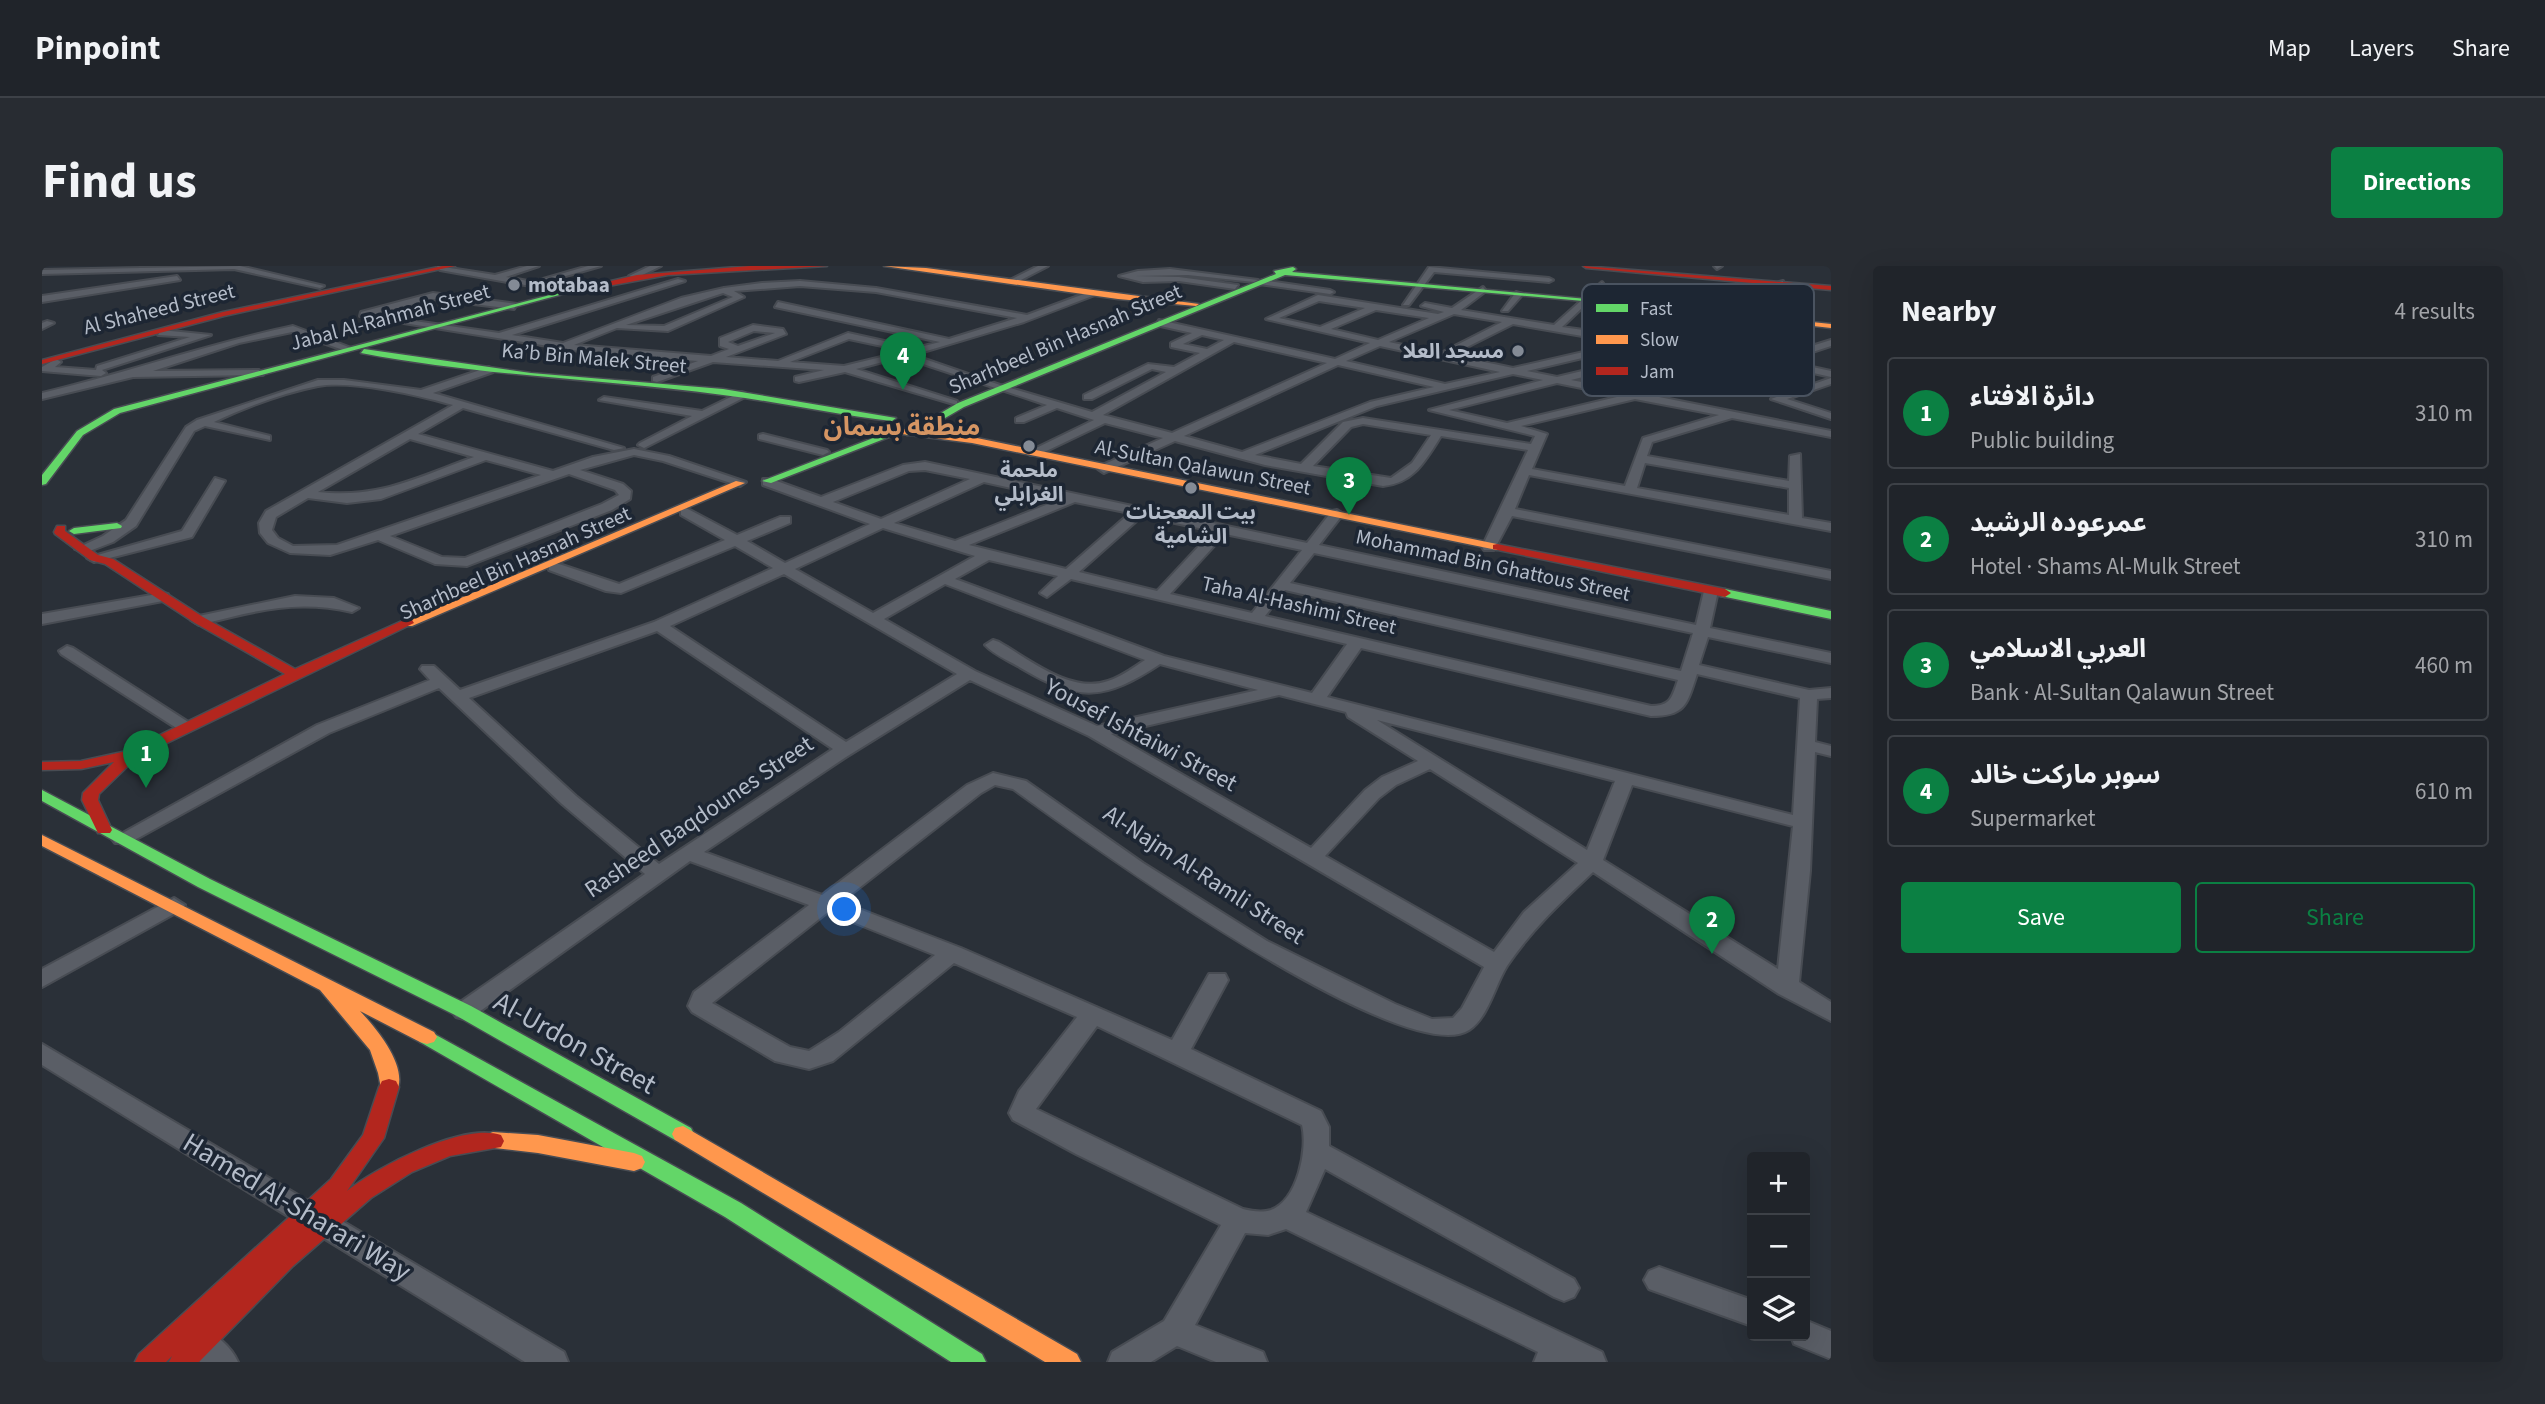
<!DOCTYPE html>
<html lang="en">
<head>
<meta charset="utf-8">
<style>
  body { margin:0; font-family:"Source Sans 3","Noto Sans Arabic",sans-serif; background:#282c32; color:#f1f3f6 }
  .controls { position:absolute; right:21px; bottom:21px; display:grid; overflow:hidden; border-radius:7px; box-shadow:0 7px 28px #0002 }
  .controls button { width:63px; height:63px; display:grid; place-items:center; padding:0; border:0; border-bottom:2px solid #3d4147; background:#20242a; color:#f1f3f6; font:35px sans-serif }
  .you { position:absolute; left:803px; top:644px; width:24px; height:24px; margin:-18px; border:5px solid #fff; border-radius:50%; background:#1a73e8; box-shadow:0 0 0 10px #1a73e833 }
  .badge { display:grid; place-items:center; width:46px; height:46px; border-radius:50%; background:#0b8043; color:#fff; font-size:23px; font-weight:700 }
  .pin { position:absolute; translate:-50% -58px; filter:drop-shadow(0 2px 4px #0008) }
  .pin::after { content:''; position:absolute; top:37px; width:24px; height:21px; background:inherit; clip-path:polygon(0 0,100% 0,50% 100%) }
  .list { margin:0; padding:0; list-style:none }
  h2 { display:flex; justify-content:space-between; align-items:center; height:91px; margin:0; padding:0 28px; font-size:30px }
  h2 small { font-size:23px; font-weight:400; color:#a2a4a8 }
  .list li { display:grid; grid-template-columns:46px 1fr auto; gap:21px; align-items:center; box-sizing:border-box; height:112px; margin:0 14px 14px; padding:0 14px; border:2px solid #3d4147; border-radius:7px }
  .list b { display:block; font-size:26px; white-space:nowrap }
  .list p { margin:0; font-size:23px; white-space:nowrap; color:#a2a4a8 }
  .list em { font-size:23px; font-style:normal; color:#a2a4a8 }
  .actions { display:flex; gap:14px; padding:21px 28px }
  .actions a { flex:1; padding:16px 0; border:2px solid #0b8043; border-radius:7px; text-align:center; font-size:24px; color:#0b8043 }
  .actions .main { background:#0b8043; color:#fff }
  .icon { flex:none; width:38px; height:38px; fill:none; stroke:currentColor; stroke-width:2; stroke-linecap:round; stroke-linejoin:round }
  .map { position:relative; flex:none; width:1789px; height:1096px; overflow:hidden; border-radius:7px }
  header { display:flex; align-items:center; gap:42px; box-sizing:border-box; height:98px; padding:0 35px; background:#20242a; border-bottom:2px solid #3d4147 }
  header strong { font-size:33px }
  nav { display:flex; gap:38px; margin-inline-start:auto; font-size:24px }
  .intro { display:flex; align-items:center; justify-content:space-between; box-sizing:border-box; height:168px; padding:0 42px }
  h1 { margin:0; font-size:49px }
  .button { padding:18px 32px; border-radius:7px; background:#0b8043; color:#fff; font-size:24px; font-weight:700 }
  main { display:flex; gap:42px; padding:0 42px }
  aside { flex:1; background:#20242a; border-radius:7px; box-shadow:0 7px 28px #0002 }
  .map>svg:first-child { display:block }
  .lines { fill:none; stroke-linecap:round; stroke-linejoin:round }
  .street-casing { stroke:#484c53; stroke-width:4 }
  .fast-casing { stroke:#484c53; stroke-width:3 }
  .slow-casing { stroke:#484c53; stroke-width:3 }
  .jam-casing { stroke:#484c53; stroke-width:3 }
  .street { fill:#5a5e66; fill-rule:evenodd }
  .fast { fill:#63d668; fill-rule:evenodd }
  .slow { fill:#ff974d; fill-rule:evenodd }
  .jam { fill:#b3261e; fill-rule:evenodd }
  .poi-dot { fill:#848b96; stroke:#1d2633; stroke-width:2.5 }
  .labels { text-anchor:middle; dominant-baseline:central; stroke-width:7; stroke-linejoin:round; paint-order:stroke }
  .far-poi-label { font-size:21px; font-weight:bold; fill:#b4bcc9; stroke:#1d2633 }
  .far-street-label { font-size:21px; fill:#b4bcc9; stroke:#1d2633 }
  .street-label { font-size:24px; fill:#b4bcc9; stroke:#1d2633 }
  .far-district-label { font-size:26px; font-weight:bold; fill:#d59563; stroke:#1d2633 }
  .near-street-label { font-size:28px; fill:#b4bcc9; stroke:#1d2633 }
  .key { fill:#1d2633; stroke:#4a5360; stroke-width:2 }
  .key-label { font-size:19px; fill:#b4bcc9 }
</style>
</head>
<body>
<header>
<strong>Pinpoint</strong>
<nav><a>Map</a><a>Layers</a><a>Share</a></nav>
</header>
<div class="intro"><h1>Find us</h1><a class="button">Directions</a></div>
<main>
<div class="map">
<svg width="1789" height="1096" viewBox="0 0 1789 1096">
  <rect width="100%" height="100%" fill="#2a3038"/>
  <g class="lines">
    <defs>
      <path id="street" d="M198,0L282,20L278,22L192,3L0,8V4Z
        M395,0L453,9L485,0H497L464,11L491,16L546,0H559L499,17L531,23L528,27L398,4Z
        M608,0H619L594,12L587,10Z
        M996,0H1006L975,16L968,14Z
        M1672,0H1680L1675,3Z
        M1387,1L1507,12L1511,14L1507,16L1392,6L1367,39H1361Z
        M1128,3L1216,14L1212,16L1146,9L1093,10L1137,11L1196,19L1193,23L1137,15L1101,16L1077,10L1096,5Z
        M135,10L138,14L0,36V30Z
        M636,13L643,15L470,69L521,77L639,32L682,22L720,17L758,15L834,22L985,49L1050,25L1053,29L982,56L871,89L958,119L1050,146L1124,106L1110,103L1050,133H1042V129L1106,98L1132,101L1158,87L1129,81V77L1150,67L1114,59L1117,54L1293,93L1328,77L1224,53L1276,29L1396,48L1402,46L1379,40L1383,37L1410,42L1441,21L1444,25L1419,44L1512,59L1560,16L1563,20L1520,61L1649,79L1725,55L1731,50L1734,17L1741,15L1739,51L1731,59L1663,80L1731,92L1789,74V80L1743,95L1789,105V111L1732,98L1607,129L1789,165V171L1690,152L1610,176L1605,190L1747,215L1748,190L1758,188L1760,252L1789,257V265L1487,209L1473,243L1789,305V313L1470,250L1452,284H1442L1440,281L1486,184L1399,170C1383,195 1372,217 1341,220L1223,199L1133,175L1062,207L1056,203L1058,200L1121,172L1063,157L996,189H988V185L1052,154L1015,142L982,156H974V152L1005,139L860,91L814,103L915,135V139L803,106L757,116L753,115V111L782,104L671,96L615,116L611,115V111L656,95L550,87L318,50L319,46L391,27L475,38L472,43L391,33L330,49L457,67ZM758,20L834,26L975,52L907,73L736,36L733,41L898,76L874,82L806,67L736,95L684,91L744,68L741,63L711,59L678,72V80L687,83L669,90L532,79L575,62L626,65L702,31L692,25ZM681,27L691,31L622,60L584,59ZM1277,35L1323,42L1278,61L1237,52ZM1334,44L1387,52L1336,74L1289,63ZM1412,48L1460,56L1399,87L1347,76ZM1471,58L1581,77L1471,102L1409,89ZM712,65L733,67L696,80L686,76ZM1160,69L1182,74L1165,83L1141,78ZM807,73L864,85L802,100L748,96ZM1192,76L1285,97L1130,167L1061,149ZM1588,78L1633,83L1515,111L1485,105L1587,81ZM1338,80L1458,106L1403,118L1304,95ZM1649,84L1720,95L1593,126L1529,114ZM1296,99L1392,121L1328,136L1200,186L1142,170ZM1471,108L1501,114L1387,144L1493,170L1489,178L1321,152L1301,156L1259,198L1213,189L1335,140ZM1515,117L1579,130L1465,157L1407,144ZM1593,133L1677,149L1601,172L1583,220L1490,203L1505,168L1479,160ZM1321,158L1389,169L1370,197L1349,212L1271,200L1309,161ZM1603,197L1747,222V249L1595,222Z
        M1220,14L1288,24L1292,26L1288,28L1217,18Z
        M1632,25L1666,28L1674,34L1672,43L1665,45L1664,33L1629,29Z
        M1474,26L1481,28L1466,45H1460Z
        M1614,37L1618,40L1602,62H1596Z
        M5,55L12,57L0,63V57Z
        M251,60L312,83L304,85L250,66L197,77L111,105L217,104L221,109L91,111L0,133V127C84,107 166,78 251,60Z
        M119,64L169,69L60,104L64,107L59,110L0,105V101L14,93L19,96L13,101L54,104L55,100L148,71L116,69Z
        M447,101L451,106L391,127L582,182L572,184L421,142L376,168L511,205L551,191L592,183L627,190L704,216L698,220L621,195L592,189L538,204L581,218L589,225L588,233L570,244L425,300L393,298L336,274L288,289L248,287L226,277L218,267L217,257L224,245L411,139C377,129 310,114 276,120C241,127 204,141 172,156L228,170V174L163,160L152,165L94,260L71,276L45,286L33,283L61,270L84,254L144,161L155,154L276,114H302L379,124ZM368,173L432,191C376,211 337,233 276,226ZM444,194L499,209L295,279L251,280L236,272L230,264L234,251L266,232L305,237L339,233ZM527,208L573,224L577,229L560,238L423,292L400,291L348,270Z
        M1789,112V118L1745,133L1789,147V153L1729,133Z
        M699,126L703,127V131L602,182L596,179L598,177L650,150L557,134L562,131L660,145Z
        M721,168L785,184L787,186L781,189L717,173V169Z
        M883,196L1265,277L1290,245L1295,244L1301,248L1277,279L1654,359L1662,325L1669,321L1676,325L1668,362L1789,387V397L1666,371L1657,399L1767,424L1789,422V432L1775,433L1773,476L1789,480V490L1773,486L1768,605L1757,716L1789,736V755L1737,728L1551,606C1519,636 1489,664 1465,700C1453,719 1446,752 1427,764C1361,806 1035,569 971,523L953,519L939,527L799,636L919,682L1130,774L1167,708H1183L1186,714L1149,783L1279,845L1287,861V880L1532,1013L1537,1022L1532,1031L1522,1035L1512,1031L1283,903L1264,946L1560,1086L1564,1096H1492L1496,1086L1244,963L1226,969L1203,967L1153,1059L1221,1086L1225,1096H1174L1135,1080L1109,1096H1066L1070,1086L1122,1055L1179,959L1034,888L971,854L967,847L977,825L1035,751L912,697L791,795L767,803L733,795L650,746L646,740L652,726L767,639L648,595L430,751L422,753L414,751L410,745L414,739L603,608L520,538L397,422L287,467L87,577H73L70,573L275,459L388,414L378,403L380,400H392L418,424L612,356L731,302L693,280L579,327L564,325L507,304V298H517L577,318L683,274L639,249V243L644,242L695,269L738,251H748V257L705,275L743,297L828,258L721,219V213H729L779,231L861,199ZM883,204L928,213L839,253L791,236L867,205ZM942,216L1019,233L913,275L852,257ZM1033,236L1088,247L1024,303L927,279ZM1100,250L1171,265L1115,325L1037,306ZM841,262L933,290L831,347L753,303ZM1183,268L1260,284L1210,347L1128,328ZM1272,287L1651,367L1639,405L1248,317ZM947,294L1016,310L998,327L1005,331L1029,313L1305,378L1270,427L1122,390L913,313ZM742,308L915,408L804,476L628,360ZM903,318L1103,394C1092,401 1079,411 1066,415C1029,428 987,393 957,376L951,374L943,379C952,389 968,395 979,402C1038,437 1063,434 1118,398L1216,424L1055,460L933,405L842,353ZM1243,324L1636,414C1630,431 1629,440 1609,440L1223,350ZM615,365L791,483L617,598L534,530L427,432ZM1319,382L1609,450C1644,450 1645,438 1655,408L1758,432L1751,549L1285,431ZM928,414L1047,470L1442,701L1420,742L1411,752L1390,753L1353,738L1225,675L1101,597L984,515L951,507L925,519L780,629L662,586L804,491ZM1237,429L1304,446L1306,451L1376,495L1340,511L1323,524L1269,582L1069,468ZM1335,454L1573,515L1545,584ZM1388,503L1536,597L1482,646L1452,686L1283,590L1337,532L1354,519ZM1590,519L1751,560L1736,703L1561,594ZM786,646L893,689L797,766L767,785L748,781L670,737ZM1055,760L1260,859C1266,882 1256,934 1229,944C1220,947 1209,945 1201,943L994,843Z
        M173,212L183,215L150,271L52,296L45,292L140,265Z
        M121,327L126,328V334L0,358V348Z
        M253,330L292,332L317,342L310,346C254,333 212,345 157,359L149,354L152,351Z
        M25,380L31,382L154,461L145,466L139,465L19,388L17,385Z
        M132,632L143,639L139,644L0,721V703Z
        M0,778L522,1086L526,1096H483L0,799Z
        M1617,1001L1710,1034V1060L1607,1023L1602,1014L1607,1005Z
        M1763,1054L1789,1065V1093L1752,1078L1749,1070H1763Z
        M155,1060C172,1066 189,1080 196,1096H158L144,1084L140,1074L144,1064Z"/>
      <path id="fast" d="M1251,1L1254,3L1250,6L1567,35L1564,37L1243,9L922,141L879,166L865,169L860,166L873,162L916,137L1234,8L1232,5Z
        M531,23L536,24L78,147L41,169L4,218L0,219V209L35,165L72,143Z
        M322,83L489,107L681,123L854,152L850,155C793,149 738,136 681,129C560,113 439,110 319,87Z
        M852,164L860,166L729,217L720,215Z
        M75,257L80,260L79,262L32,268L27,265L32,262Z
        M1683,323L1789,345V353L1679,330L1677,327Z
        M0,524L168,613L429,740L649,862L652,868L649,874L641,876L633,874L415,750L156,621L0,535Z
        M385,764L699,937L940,1088L944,1096H909L683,951L378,776L375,771L378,766Z"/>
      <path id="slow" d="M842,0L884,2L1157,38L1154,40L1076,33Z
        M1562,34L1789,58V62L1564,37Z
        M863,163L930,171L1455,278L1461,281L1455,284L930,177L860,168V164Z
        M694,215L703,217L370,360H362L360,357Z
        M0,569L392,766L395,771L392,776L385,778L378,776L318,745C334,762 368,802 354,827L347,829L340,827L336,807L328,784L278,724L0,580Z
        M641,860L1035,1088L1039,1096H1003L633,874L630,868L633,862Z
        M451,866L496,869L592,887L600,890L603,896L600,902L592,905L496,887L443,881L440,875L443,869Z"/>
      <path id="jam" d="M401,0H413L182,50L0,98V94L181,46Z
        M708,0H785L626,9L533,26L530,24L595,9Z
        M1541,0L1789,20V24L1544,2Z
        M15,260H23V265L56,289L71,293L161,351L253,403L362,354H370L372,357L94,492L57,528L56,534L70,564L68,567H56L40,534L41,527L72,496L39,503L0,504V496L39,495L85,485L243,408L153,357L63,298L48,294L13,268L12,266Z
        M1455,278L1683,323L1689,327L1683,331L1451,283V279Z
        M347,813L354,815L357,821L342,872L305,925C335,901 421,856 459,869L462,875L459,881L408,890L370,906L329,932L251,1000L157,1096H127L130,1090L124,1096H93L97,1088L289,913L321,869L337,821L340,815Z"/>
    </defs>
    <use href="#street" class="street-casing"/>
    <use href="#fast" class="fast-casing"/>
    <use href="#slow" class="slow-casing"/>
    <use href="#jam" class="jam-casing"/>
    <use href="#street" class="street"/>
    <use href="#fast" class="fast"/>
    <use href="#slow" class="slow"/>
    <use href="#jam" class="jam"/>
  </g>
  <g class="poi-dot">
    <circle cx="472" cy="19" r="7"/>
    <circle cx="1476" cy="85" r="7"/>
    <circle cx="987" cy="180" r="7"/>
    <circle cx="1149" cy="222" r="7"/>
  </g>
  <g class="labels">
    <g class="far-poi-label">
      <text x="486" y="19" text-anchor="start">motabaa</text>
      <text x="1462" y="85" text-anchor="end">مسجد العلا</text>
      <text x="987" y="204">ملحمة<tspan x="987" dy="24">الغرابلي</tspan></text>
      <text x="1149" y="246">بيت المعجنات<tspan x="1149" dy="24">الشامية</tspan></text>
    </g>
    <g class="far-street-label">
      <text transform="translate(117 43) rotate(-14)">Al Shaheed Street</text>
      <text transform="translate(348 51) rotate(-15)">Jabal Al-Rahmah Street</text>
      <text transform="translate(1023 73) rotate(-23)">Sharhbeel Bin Hasnah Street</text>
      <text transform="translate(552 92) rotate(5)">Ka’b Bin Malek Street</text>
      <text transform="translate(1161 201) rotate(11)">Al-Sultan Qalawun Street</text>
      <text transform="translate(473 297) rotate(-24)">Sharhbeel Bin Hasnah Street</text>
      <text transform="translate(1451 299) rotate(12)">Mohammad Bin Ghattous Street</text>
      <text transform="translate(1257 339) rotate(13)">Taha Al-Hashimi Street</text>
    </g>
    <g class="street-label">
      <text transform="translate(1099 469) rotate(28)">Yousef Ishtaiwi Street</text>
      <text transform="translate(657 551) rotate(-34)">Rasheed Baqdounes Street</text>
      <text transform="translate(1162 609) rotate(33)">Al-Najm Al-Ramli Street</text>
    </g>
    <g class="far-district-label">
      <text x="860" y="160">منطقة بسمان</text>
    </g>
    <g class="near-street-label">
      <text transform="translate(533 777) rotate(29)">Al-Urdon Street</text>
      <text transform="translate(255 941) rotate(31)">Hamed Al-Sharari Way</text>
    </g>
  </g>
  <rect x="1540" y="18" width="232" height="112" rx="10" class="key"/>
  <rect x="1554" y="38" width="32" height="8" fill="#63d668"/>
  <rect x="1554" y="69" width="32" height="9" fill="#ff974d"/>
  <rect x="1554" y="101" width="32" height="8" fill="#b3261e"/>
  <g class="key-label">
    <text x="1598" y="49">Fast</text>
    <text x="1598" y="80">Slow</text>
    <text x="1598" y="112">Jam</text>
  </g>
</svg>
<div class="controls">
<button>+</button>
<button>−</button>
<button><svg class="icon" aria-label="layers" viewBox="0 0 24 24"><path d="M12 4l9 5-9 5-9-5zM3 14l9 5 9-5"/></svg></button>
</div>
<div class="you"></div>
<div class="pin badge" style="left:104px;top:522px">1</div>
<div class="pin badge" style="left:1670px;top:688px">2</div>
<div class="pin badge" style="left:1307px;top:249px">3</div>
<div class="pin badge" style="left:861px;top:124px">4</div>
</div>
<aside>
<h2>Nearby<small>4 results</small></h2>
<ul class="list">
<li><span class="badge">1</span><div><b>دائرة الافتاء</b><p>Public building</p></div><em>310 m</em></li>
<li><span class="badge">2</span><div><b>عمرعوده الرشيد</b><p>Hotel · Shams Al-Mulk Street</p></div><em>310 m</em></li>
<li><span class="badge">3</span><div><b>العربي الاسلامي</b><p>Bank · Al-Sultan Qalawun Street</p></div><em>460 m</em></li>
<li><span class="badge">4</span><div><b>سوبر ماركت خالد</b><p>Supermarket</p></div><em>610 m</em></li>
</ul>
<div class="actions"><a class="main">Save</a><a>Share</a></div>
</aside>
</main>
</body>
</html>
